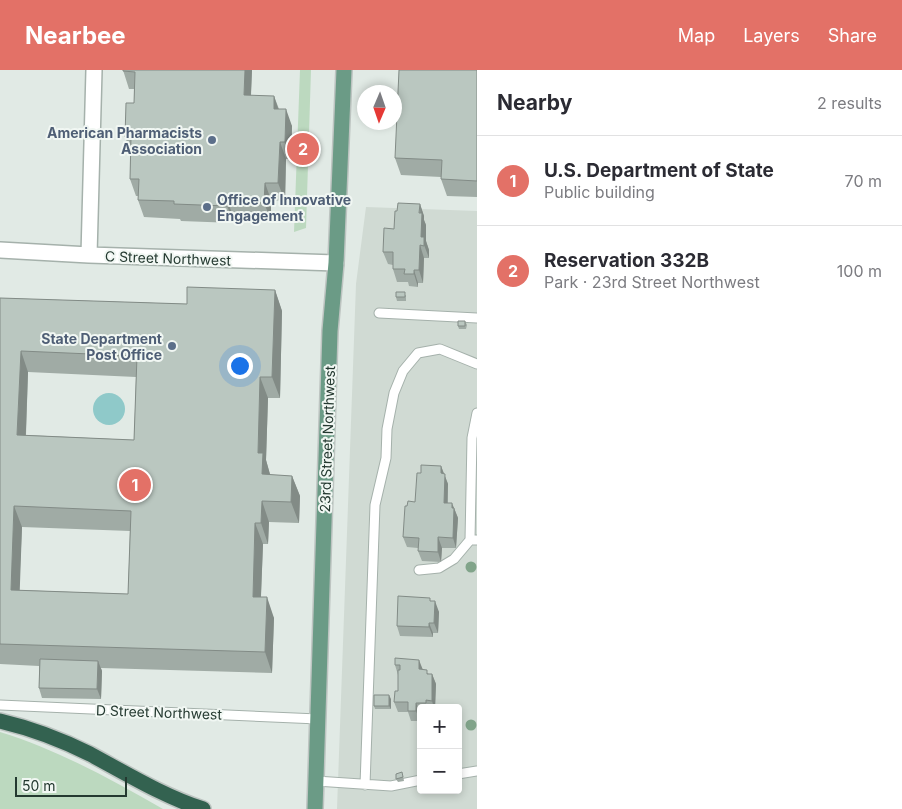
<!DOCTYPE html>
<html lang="en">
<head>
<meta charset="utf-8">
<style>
  body { margin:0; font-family:Inter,sans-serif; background:#f2f2f3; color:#2b2b33 }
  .controls { position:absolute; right:15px; bottom:15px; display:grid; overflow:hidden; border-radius:5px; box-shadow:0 2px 8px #0003 }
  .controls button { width:45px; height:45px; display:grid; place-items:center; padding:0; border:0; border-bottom:1px solid #e1e1e2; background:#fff; color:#2b2b33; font:25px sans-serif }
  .compass { position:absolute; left:357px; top:15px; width:45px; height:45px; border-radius:50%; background:#fff; box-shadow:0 2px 8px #0003; rotate:182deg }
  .scale { position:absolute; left:15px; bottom:12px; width:112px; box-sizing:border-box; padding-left:5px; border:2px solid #243930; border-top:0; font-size:14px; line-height:18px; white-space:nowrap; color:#243930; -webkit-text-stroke:4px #f1f7f3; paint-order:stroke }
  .you { position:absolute; left:239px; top:295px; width:18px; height:18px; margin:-12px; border:4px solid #fff; border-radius:50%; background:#1a73e8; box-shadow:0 0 0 8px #1a73e833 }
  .badge { display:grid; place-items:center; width:32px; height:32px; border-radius:50%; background:#e37167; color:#fff; font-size:16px; font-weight:700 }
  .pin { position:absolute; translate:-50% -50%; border:2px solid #fff; box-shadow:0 1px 5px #0006 }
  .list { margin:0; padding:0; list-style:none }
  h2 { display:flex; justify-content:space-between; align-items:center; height:65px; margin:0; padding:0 20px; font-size:21px }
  h2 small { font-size:16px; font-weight:400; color:#7c7c81 }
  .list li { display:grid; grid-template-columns:32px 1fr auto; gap:15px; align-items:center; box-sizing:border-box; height:90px; padding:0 20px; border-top:1px solid #e1e1e2 }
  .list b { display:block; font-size:19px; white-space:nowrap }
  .list p { margin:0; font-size:16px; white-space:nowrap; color:#7c7c81 }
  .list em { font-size:16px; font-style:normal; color:#7c7c81 }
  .map { position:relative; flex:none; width:477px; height:739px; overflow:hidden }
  header { display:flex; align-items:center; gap:30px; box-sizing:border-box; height:70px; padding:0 25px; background:#e37167; color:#fff }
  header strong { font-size:24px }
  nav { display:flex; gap:28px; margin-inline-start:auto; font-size:18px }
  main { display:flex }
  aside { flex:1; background:#fff }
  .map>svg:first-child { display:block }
  .built { fill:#d0dad3; fill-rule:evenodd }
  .green { fill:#bcd9bf }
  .water { fill:#8fc9c9 }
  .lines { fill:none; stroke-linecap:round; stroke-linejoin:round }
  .lane-casing { stroke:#a5b1ab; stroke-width:11 }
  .street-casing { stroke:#a5b1ab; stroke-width:18 }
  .primary-casing { stroke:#bdc4c1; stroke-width:18 }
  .highway-casing { stroke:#bdc4c1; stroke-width:18 }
  .lane { stroke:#fff; stroke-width:9 }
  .street { stroke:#fff; stroke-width:15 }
  .primary { stroke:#6b9b86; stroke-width:15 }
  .highway { stroke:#336250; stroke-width:15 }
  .tree { fill:#81a48a }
  .wall { fill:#a0aba5; fill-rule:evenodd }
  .shaded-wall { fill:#828b86 }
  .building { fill:#bac7c0; stroke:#828b86; fill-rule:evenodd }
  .service-dot { fill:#5c6f8a; stroke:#f1f7f3; stroke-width:2 }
  .labels { text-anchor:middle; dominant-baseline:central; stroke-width:4; stroke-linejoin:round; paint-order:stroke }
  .service-label { font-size:14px; font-weight:bold; fill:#4e5e75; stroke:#f1f7f3; text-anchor:end }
  .street-label { font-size:14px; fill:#243930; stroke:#f1f7f3 }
</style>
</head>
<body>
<header>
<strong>Nearbee</strong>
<nav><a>Map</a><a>Layers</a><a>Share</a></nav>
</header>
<main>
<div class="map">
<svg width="477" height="739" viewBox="0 0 477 739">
  <rect width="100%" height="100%" fill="#e1eae5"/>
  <path class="built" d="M366,137L477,141V739H337L356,214ZM421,638H458V720H421Z"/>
  <path class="green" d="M300,0H311L306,158L294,162Z
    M0,662C58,680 111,709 163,739H0Z"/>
  <path class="water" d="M93 339a16 16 0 1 1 32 0a16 16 0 1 1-32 0Z"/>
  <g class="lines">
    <defs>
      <path id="lane" d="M379,243L477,248
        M470,470L472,368L477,343
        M419,500L439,498L454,489L470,470H477
        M0,635L318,649
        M458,704L477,701
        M316,711L391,716L421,710
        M365,715L375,435L386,388L387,359L394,323L403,301L418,283L440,279L477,294"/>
      <path id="street" d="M0,180L89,185L336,193
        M89,185L94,0"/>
      <path id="primary" d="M315,739L330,261L336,193L344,0"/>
      <path id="highway" d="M0,651C30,658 62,670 90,684C127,704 163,726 203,739"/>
    </defs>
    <use href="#lane" class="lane-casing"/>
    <use href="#street" class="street-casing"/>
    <use href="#primary" class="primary-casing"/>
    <use href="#highway" class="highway-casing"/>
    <use href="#lane" class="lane"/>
    <use href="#street" class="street"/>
    <use href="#primary" class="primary"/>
    <use href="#highway" class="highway"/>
  </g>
  <g class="tree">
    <circle cx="471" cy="497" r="5.5"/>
    <circle cx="471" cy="655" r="5.5"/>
  </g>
  <path class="wall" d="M123,0H252L251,26H274L279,39L292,56L291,89H286L285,131L271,130V150L234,149V153L181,151L180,149L144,147L138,130V126H136L130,109L131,82L125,67L134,33V19H129Z
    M477,0V127L447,126L441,109V107L401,105L395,88Z
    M420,134L424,146V150L426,155V171L429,180V188H424L423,213H418V217L409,216L408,212H397L393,199V195L388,194L383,182L394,159L397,141Z
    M275,220L282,241L280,328H268L266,390L270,405L292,406L300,426L299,453L269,452L268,474H263L261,527L274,548L272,603L101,598L102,601L101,629L42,628L39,618V596L0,594V228L187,234ZM28,302L136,307L134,370L26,365ZM22,457L130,461L128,524L19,520Z
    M406,225V231H397L396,227Z
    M465,251L467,255L466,259H459L458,256Z
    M441,396L448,414V433L454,438L458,448L456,478H442L441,492L422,491L418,481V478L407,477L403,467L407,436L415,432L421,403Z
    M432,531L439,542L438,563H433V567L400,566L397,556Z
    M395,588L422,600L429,604H432L436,614L435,638H421L420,651H411L408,642H398L394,632L398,621V605L395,595Z
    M391,629V639H375L374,636Z
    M403,706L404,711L398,712L396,709Z"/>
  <path class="shaded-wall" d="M245,0H252L250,43L244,25Z
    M274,26L280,44L274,39Z
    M286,39L292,56L291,89L285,72Z
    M280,72L286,89L285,131L278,113Z
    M265,113L271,130V150L264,133Z
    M228,132L234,149V153L227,136Z
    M420,134L424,146V150L426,155V171L429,180V188L421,167Z
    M420,175L424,188L423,213L419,200Z
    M414,200L418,213V217L414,204Z
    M275,220L282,241L280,328L272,307Z
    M21,281L28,302L25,386L17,365Z
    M260,307L268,328L266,390L270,404V425L262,404L258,383Z
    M441,396L448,414L447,443L444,433L441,403Z
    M292,406L300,426L299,453L291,432Z
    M262,431L269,452L268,474L261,453Z
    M452,433L458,448L456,478L453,468Z
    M14,436L22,457L19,541L11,520Z
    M255,453L263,474L260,548L253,527Z
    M438,467L442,478L441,492L438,482Z
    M267,527L274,548L272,603L265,582Z
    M435,531L439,542L438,563L434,553Z
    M429,553L433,563V567L429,557Z
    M419,590L423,600L419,599Z
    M98,591L102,601L101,629L97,619Z
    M432,604L436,614L435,638H434L432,631Z
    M389,625L391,629V639L389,636Z
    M416,633L420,643V651L416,641Z"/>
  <path class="building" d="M123,0H245L244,25L274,26V39H286L285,72H280L278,113H265L264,133L228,132L227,136L174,134V131L138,130L139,109H130L131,67H125L126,33H134L135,2L123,1Z
    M399,0H477V111L441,109L442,90L395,88Z
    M398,133L420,134L419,143H422L421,167H424V176L420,175L419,200H414V204H404L405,199H393V182H383L384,158L394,159L395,141H397Z
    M187,217L275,220L272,307H260L258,383H263L262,404L292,406L291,432L262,431L261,453H255L253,527H267L265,582L0,574V228L187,234ZM21,281L137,286L134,370L17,365ZM14,436L131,441L128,524L11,520Z
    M396,222H405V227H396Z
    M458,251H465V256H458Z
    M421,395L441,396V403L445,404L444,433H452V438H454L453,468L438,467V482L418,481L419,468L403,467L405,436H407L408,431L415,432L417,403H421Z
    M398,526L430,528V531H435L434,553H429V557L397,556Z
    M395,588L419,590V599L427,600V604H432V631L426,630V633H416V641H408V632H394L395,621H398V600H400V595H395Z
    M40,589L98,591L97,619L39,618Z
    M374,625H389V636H374Z
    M402,702L403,707L396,709V704Z"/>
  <g class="service-dot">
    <circle cx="212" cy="70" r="5"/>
    <circle cx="207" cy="137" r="5"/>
    <circle cx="172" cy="276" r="5"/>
  </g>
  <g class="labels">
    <g class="service-label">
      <text x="202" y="62">American Pharmacists<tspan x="202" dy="16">Association</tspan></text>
      <text x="217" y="129" text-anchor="start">Office of Innovative<tspan x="217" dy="16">Engagement</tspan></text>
      <text x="162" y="268">State Department<tspan x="162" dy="16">Post Office</tspan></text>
    </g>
    <g class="street-label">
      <text transform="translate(168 188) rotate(2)">C Street Northwest</text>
      <text transform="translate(327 369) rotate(-88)">23rd Street Northwest</text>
      <text transform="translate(159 642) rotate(2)">D Street Northwest</text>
    </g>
  </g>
</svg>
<div class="controls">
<button>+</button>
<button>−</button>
</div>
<svg class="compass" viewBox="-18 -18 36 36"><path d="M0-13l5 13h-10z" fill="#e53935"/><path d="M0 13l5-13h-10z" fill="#7c7c81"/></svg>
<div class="scale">50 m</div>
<div class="you"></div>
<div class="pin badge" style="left:135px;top:415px">1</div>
<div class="pin badge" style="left:303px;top:79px">2</div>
</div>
<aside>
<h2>Nearby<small>2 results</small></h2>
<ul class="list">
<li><span class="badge">1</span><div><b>U.S. Department of State</b><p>Public building</p></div><em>70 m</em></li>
<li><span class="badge">2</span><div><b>Reservation 332B</b><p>Park · 23rd Street Northwest</p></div><em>100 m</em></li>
</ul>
</aside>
</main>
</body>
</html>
